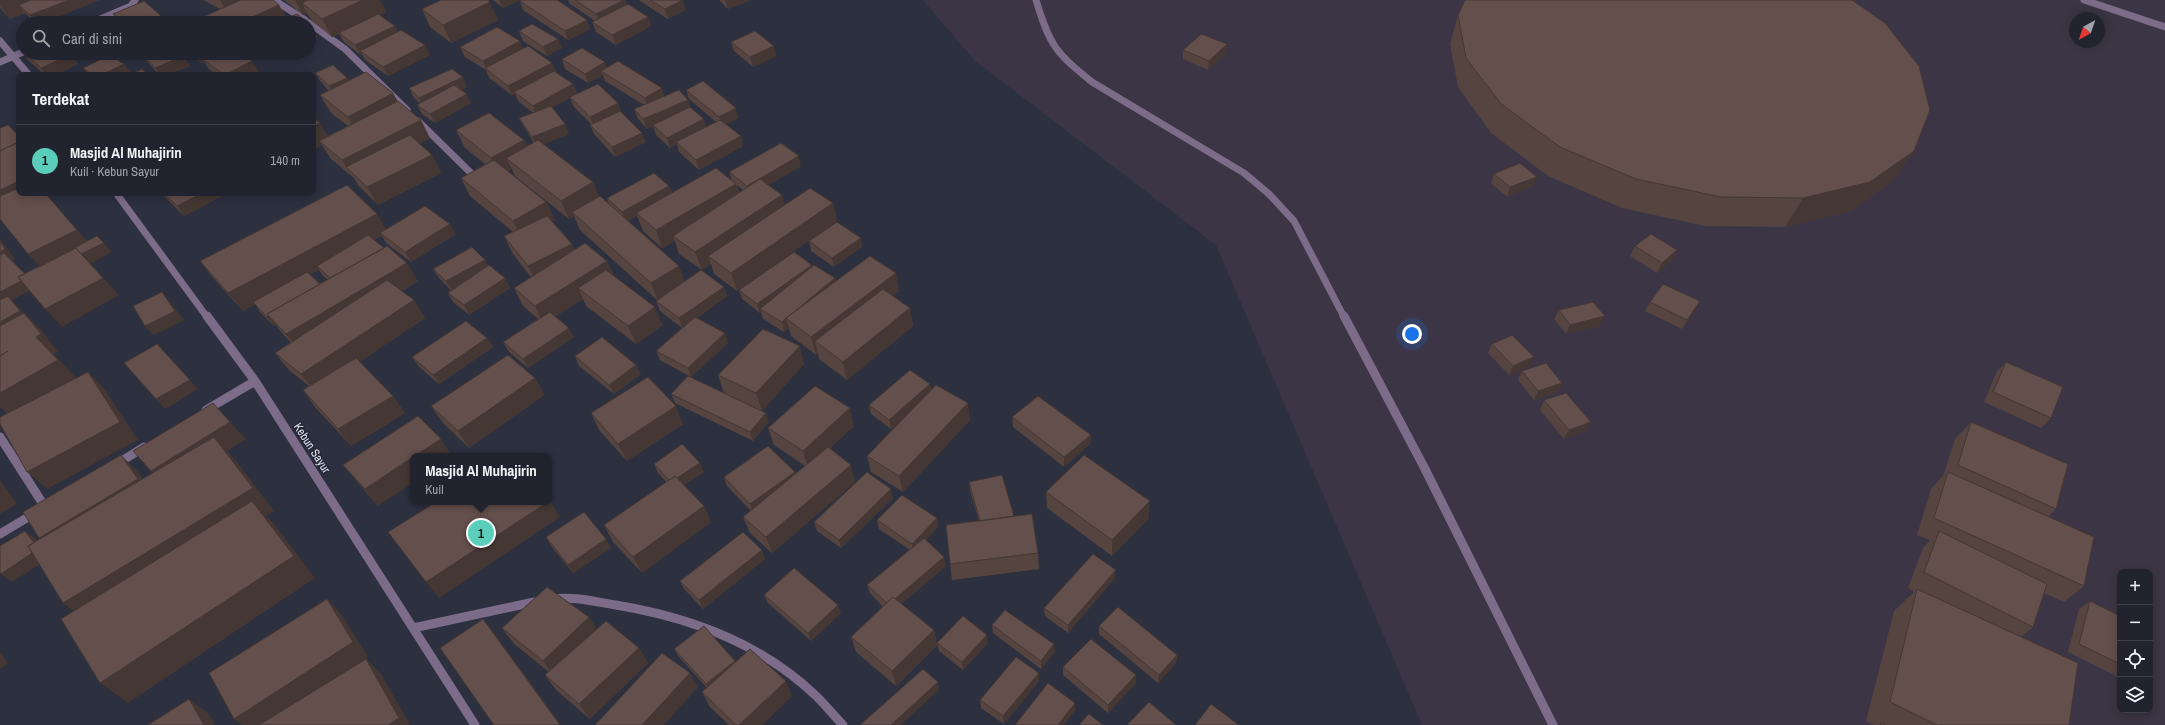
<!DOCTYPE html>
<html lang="id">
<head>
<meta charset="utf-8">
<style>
  body { margin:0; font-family:"Archivo Narrow",sans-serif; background:#2d303b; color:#f1f3f6 }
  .controls { position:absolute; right:12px; bottom:12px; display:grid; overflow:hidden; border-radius:8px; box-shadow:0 2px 10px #0003 }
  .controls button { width:36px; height:36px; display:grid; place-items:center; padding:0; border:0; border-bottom:1px solid #3e414b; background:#21242f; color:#f1f3f6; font:20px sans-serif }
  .compass { position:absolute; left:2069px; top:12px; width:36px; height:36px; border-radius:50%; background:#21242f; box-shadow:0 2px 10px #0003; rotate:220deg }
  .you { position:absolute; left:1412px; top:334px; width:14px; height:14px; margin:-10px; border:3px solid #fff; border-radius:50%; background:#1a73e8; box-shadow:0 0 0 6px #1a73e833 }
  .badge { display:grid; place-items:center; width:26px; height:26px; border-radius:50%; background:#5bcebb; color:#111; font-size:13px; font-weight:700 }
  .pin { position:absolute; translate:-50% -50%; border:2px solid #fff; box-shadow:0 1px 4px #0006 }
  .popup { position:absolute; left:410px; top:453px; width:142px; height:52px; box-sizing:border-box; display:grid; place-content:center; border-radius:8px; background:#21242f; filter:drop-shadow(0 1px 3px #0005); font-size:13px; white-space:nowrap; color:#a2a4aa }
  .popup b { font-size:15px; color:#f1f3f6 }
  .popup::after { content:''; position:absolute; left:50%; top:100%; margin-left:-8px; border:8px solid transparent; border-top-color:#21242f }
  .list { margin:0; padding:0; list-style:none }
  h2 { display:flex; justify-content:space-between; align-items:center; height:52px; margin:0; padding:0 16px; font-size:17px }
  h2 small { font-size:13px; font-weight:400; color:#a2a4aa }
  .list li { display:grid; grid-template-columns:26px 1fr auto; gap:12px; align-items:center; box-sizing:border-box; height:72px; padding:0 16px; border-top:1px solid #3e414b }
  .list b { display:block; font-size:15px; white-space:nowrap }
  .list p { margin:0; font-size:13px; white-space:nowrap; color:#a2a4aa }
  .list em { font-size:13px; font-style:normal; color:#a2a4aa }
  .icon { flex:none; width:22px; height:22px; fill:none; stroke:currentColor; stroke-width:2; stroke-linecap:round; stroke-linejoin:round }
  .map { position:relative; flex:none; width:2165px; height:725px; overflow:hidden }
  .search { position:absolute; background:#21242f; box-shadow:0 2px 10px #0003; left:16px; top:16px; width:300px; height:44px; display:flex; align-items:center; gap:10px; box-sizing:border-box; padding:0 14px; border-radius:22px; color:#a2a4aa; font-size:15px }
  .panel { position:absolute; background:#21242f; box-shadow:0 2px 10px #0003; left:16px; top:72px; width:300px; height:124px; border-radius:8px }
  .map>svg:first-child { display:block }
  .industrial { fill:#3c3545; fill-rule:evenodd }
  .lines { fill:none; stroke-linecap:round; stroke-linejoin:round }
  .lane-far1 { stroke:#7d6b8a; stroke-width:7 }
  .lane { stroke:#7d6b8a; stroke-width:9 }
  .street-far1 { stroke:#7d6b8a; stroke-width:7 }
  .street { stroke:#7d6b8a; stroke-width:9 }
  .wall { fill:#554440; fill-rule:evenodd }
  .shaded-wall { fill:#453734 }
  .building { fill:#634f4b; stroke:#453734 }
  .labels { text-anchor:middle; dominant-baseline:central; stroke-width:3; stroke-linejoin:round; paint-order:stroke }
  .street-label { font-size:12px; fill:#e0e3ed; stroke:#232635 }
</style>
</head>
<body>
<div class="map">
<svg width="2165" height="725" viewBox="0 0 2165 725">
  <rect width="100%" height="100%" fill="#2c303f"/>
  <path class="industrial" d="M923,0H2165V725H1422L1216,245L975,61ZM2075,18H2099V42H2075ZM2120,572H2150V710H2120Z"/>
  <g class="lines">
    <path class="lane-far1" d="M274,0L305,20
      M1036,0C1050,46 1055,52 1092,82L1244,173L1269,194L1294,221L1344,317
      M2084,0L2165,27
      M91,23L131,6L135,0
      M309,23L345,49L407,110
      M14,56L23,52
      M418,121L474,176"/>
    <path class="lane" d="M1344,316L1424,467L1553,725"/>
    <path class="street-far1" d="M0,41L29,75
      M0,62L14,56
      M116,193L207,317"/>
    <path class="street" d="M207,316L255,381L475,725
      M206,410L255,381
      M0,437L45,507
      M117,464L144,447
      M0,534L35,513
      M553,599C574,596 595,602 616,605C689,617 760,643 814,694C824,703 833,715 843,725
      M413,628L539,601"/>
  </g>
  <path class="wall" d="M0,0H99L43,23H36L25,13L10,19L0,8Z
    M203,0H273L287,18L308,23L220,9Z
    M284,0H380L386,12L379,15L398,31L430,55L388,76L365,60L362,54L361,55L344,42L339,34L332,37L312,21L307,13L303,15Z
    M493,0H520L503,8Z
    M568,0H625L627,5L648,17L651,26L616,45L596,32L592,22L595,21L569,3Z
    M640,0H683L685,10L668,19L640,1Z
    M719,0H751L728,9Z
    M520,1L590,29L568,40L523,10Z
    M422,9L498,20L451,43L430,27Z
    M113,14L165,23H119Z
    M1458,15L1914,151L1894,180L1851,211L1785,227L1705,226L1622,208L1548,176L1491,133L1458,87L1450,44Z
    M519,31L562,48L547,56L523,41Z
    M731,42L776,56L753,67L734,51Z
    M460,47L523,49L552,63L556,72L573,84L577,94L574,96L622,113L646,142L615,157L594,134L590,125L591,124L574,107L570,98L552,107L569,134L543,144L593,182L599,197L609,205L607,198L669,186L672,193L732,180L729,172L801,166L768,185L785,205L833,203L837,221L737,291L714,274L711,264L702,270L679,254L675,241L662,248L643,231L637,216L627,221L685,281L727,296L697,318L728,343L691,377L660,360L656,351L682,328L660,311L656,301L657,300L580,230L574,216L569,219L515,176L512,169L508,171L546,202L555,220L552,221L572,244L574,250L607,261L614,276L663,325L636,344L586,306L583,299L555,316L574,337L528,368L509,352L503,342L538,319L523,306L514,288L531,277L513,254L504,236L513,232L470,196L461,178L485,164L465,148L456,130L524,140L527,146L534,143L524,127L519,118L533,113L519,102L515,94L512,95L489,78L486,70L465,57ZM737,185L743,190L739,193Z
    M23,50V53H68L78,64L55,75H45L29,61L21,51Z
    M1183,50L1226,54L1208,70L1183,59Z
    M140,53H181L190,66L167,75H159Z
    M190,53H241L258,71L250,75H217L209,69L204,62L202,63Z
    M562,59L607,68L665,96L688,100L690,107L706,127L716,122L689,99L686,90L738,118L726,124L741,136L743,146L699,170L679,152L677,144L670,148L656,135L653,126L647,129L638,119L634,109L644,105L605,81L603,75L588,83L565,69Z
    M124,64L131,74L129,75H89L83,68Z
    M315,73L347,78L349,81L398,101L430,138L419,144L432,155L441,173L378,205L358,185L354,178L331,159L322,145L313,150V117L328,136L348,126L331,113L320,95L329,91L321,82Z
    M467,87L461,90L471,103L435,123L422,114L417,105L420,103L414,98L409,88Z
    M1494,174L1533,186L1507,197L1491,183Z
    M162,193H228L184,216L166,198Z
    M386,229L456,234L411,262L386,243L382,236L374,240L418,281L402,291L414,300L425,318L359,362L393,396L405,413L351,446L316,408L303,390L309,386L289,370L275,353L291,343L281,332L276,325L274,326L260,312L255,304L243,311L214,279L200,261ZM319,270L323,276L328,280L320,284L310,274Z
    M809,241L862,247L834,267L811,251Z
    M1635,246L1672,260L1657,273L1630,256Z
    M488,266L505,278L510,288L469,315L453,302L448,293L451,290L439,278L433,269Z
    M812,267L835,278L836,281L899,291L892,296L910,308L913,326L847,380L819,359L818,353L816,355L791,336L789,328L784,332L763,319L761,312L760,313L742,299L739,290Z
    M1650,302L1695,311L1682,329L1645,311Z
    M1559,310L1600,326L1566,334L1554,319Z
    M487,338L493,347L439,384L419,367L412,357Z
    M1492,344L1530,366L1509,375L1488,353Z
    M575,356L641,374L614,394L579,366Z
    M2006,362L2051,418L2041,428L1984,402L1997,371Z
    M804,364L762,411L769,422L753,441L675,403L671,394L724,393L718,375Z
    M1522,371L1562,383L1558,392L1534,400L1518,380Z
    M535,378L544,395L469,448L443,423L431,406Z
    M930,384L931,390L970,420L903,492L871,472L867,456L903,418L891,429L871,414L869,405Z
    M1544,400L1586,431L1564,439L1540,410Z
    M591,413L683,424L627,461L599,430Z
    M418,416L378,506L343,465Z
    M1012,417L1091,435L1090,444L1064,467L1013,427Z
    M1971,422L2056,509L2048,517L2084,586L2064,602L2044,593L2033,627L2021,637L2069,725H1874L1866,721L1894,611L1914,592L1908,588L1923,548L1930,540L1917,535L1931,489L1943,476L1955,439Z
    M854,426L830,448L855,482L772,553L750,533L743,517L751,511L727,486L724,477L795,472V474L805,466L774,445L768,428Z
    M654,464L704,472L684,485L704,506L711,522L642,573L613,542L604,525L666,482L658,473Z
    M969,482L1014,516L1038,553L1039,569L952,580L950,564L979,521L970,491Z
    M1046,492L1149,518L1112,556L1047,508Z
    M893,498L841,548L817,531L814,522Z
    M937,518L938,527L926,540L944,557L946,566L901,604L934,630L937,645L896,686L856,652L851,637L883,607L870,593L867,585L910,550L879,529L877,520Z
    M546,537L611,548L573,573L551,546Z
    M762,550L765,559L703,609L684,589L680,581Z
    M1115,578L1068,633L1045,616L1044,608Z
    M764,595L841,613L811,641L768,603Z
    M2090,601L2120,616V675L2118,677L2068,652L2079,609Z
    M589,617L596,629L639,648L648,663L590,719L556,690L545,675L549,672L514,644L502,628Z
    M992,625L1055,652L1041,669L993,633Z
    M1099,626L1177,655L1176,663L1158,683L1099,634Z
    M937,643H988L963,670L939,651Z
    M674,649L735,661L736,662L792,696L762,725H729L710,707L702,692L707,688L679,657Z
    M1063,667L1136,675V683L1108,713L1063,675Z
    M1039,673V681L1004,724L981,708L980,700Z"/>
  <path class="shaded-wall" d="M0,0H57L19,5L25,13L10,19L0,6Z
    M69,0H99L43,23H36L30,15Z
    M220,0H260L230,16Z
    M295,0H335L302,3L307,13L303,15Z
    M363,0H380L386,12L340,33H339V34L332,37L322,19Z
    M499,0H520L503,8Z
    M624,0H625L628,9L600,24L596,14Z
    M683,0L685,10L668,19L665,9Z
    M725,0H751L728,9Z
    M490,2L498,20L451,43L443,25Z
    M279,5L290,23H239Z
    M648,17L651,26L616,45L612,35Z
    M587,20L590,29L568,40L565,31Z
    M395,26L400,35L360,51L362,54L361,55L355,45Z
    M312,27L318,37L309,41V29Z
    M558,39L562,48L547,56L543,47Z
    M520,41L524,51L487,70L483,61Z
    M1227,44L1226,54L1208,70L1209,61Z
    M425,45L430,55L388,76L383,67Z
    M774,46L776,56L753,67L750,57Z
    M195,53H224L202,59L204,62L202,63Z
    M70,55L78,64L55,75H46L41,68Z
    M183,56L190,66L167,75H160L155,68Z
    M252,61L258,71L250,75H225Z
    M605,62L609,72L601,71L603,75L588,83L585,74Z
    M552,63L556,72L514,92L515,94L512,95L508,86Z
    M124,64L131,74L129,75H101Z
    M463,77L467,87L424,107L419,98Z
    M347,78L352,88L335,96L329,86Z
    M573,84L577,94L537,116L533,106Z
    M662,88L665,98L648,108L645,98Z
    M393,93L403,111L358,135L348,117Z
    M467,94L471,103L435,123L430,114Z
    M688,100L691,110L647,129L643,119Z
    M618,103L622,113L594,126L590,117Z
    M736,108L738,118L722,127L719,117Z
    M704,119L707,129L676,142L677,144L670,148L667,138Z
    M421,120L430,138L357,177L346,167L353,178L342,160Z
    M320,123L331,141H319L322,145L313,150V126Z
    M565,124L569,134L537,147L532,137Z
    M642,133L646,142L615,157L612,147Z
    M741,136L743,146L699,170L696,160Z
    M524,140L532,158H506L512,169L500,176L491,158Z
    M1914,151L1894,180L1851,211L1785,227L1803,198Z
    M432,155L441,173L378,205L367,187Z
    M799,156L801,166L749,196L747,186Z
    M1537,177L1533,186L1507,197L1510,187Z
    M19,181V193H47L9,211L0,201V190Z
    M593,182L600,200L572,212L574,216L569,219L561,201Z
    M736,184L741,202L673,236L675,241L662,248L656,230Z
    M669,186L673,196L636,213L637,216L626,222L622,212Z
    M148,193H156L151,196Z
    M202,193H228L184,216L177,206Z
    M782,195L787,213L708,256L711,264L702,270L695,252Z
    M546,202L555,220L522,239L513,221Z
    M833,203L837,221L737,291L731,273Z
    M377,214L388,232L380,233L382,236L320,269L317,266L319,270L243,311L228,293Z
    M450,224L456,234L411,262L405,252Z
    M77,230L93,248L45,272L28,254Z
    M861,238L862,247L834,267L832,258Z
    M0,239L15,259L12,260L37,287L12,300L30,321L0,336Z
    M104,243L112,252L52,284L43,274Z
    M572,244L580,262L537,284L528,266Z
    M1677,250L1672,260L1657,273L1662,263Z
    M485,260L490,269L452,291L446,281Z
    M607,261L615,279L578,288L583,299L544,324L535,306Z
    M407,263L418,281L300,351L286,334Z
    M812,265L814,274L760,309L761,312L760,313L757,304Z
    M679,266L686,284L658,301L651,283Z
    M896,273L899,291L824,348L815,341L818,353L816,355L811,337Z
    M103,278L119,295L62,327L45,309Z
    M505,278L510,288L469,315L464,305Z
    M835,278L837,287L786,318Z
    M724,287L727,296L682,328L679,318Z
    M162,292L170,302L184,320L154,335L145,326Z
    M414,300L425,318L315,392L301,374Z
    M1700,301L1695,311L1682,329L1687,320Z
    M655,307L663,325L636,344L628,326Z
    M910,308L913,326L847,380L843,362Z
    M24,313L42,331L58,352L54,354L76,378L10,416L0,407V393L36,337Z
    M268,316L276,325L274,326L267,317Z
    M1605,316L1600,326L1566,334L1570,325Z
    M786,319L789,328L784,332L782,322Z
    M569,328L574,337L528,368L523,359Z
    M725,333L728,343L691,377L688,368Z
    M487,338L493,347L439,384L433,375Z
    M800,346L804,364L762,411L756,393Z
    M1534,357L1530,366L1509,375L1513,366Z
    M636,365L641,374L614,394L609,385Z
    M88,372L105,390L138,440L47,489L27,472Z
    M535,378L544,395L469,448L458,431Z
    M190,380L198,389L165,409L156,399Z
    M1562,383L1558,392L1534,400L1538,391Z
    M930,384L931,393L891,429L889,420Z
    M393,396L405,413L351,446L338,429Z
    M968,403L970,420L903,492L899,476Z
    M676,406L683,424L627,461L618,444Z
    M850,408L854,426L808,468L803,451Z
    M766,413L769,422L753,441L750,432Z
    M230,422L246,439L227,451L236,461L274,511L266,516L274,524L315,578L128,703L100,683L91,625L63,603L168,488L151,471Z
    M1591,422L1586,431L1564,439L1569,430Z
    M1091,435L1090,444L1064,467V457Z
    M441,439L452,456H415Z
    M121,455L138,472L156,495L59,554L39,538Z
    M413,457V483L378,506L365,489Z
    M700,463L704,472L675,491L671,482Z
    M851,465L855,482L772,553L766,537Z
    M795,472L798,481L753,513L750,504Z
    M0,480L17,504L0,514Z
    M891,489L893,498L841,548L839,540Z
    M549,501H550L560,517L439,598L426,582L548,502H549Z
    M1150,501L1149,518L1112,556V540Z
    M704,506L711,522L642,573L633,557Z
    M937,518L938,527L914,553L912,544Z
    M25,531L36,539L50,558L12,582L1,574Z
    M606,539L611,548L573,573L568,565Z
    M762,550L765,559L703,609L699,600Z
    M944,557L946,566L890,613L888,605Z
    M1116,570L1115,578L1068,633V625Z
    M327,599L342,615L368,657L265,725H242L234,719Z
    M838,605L841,613L811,641L808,633Z
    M589,617L599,632L554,676L543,661Z
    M483,619L495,634L561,725H560Z
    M934,630L937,645L896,686L892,671Z
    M987,635L988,643L963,670L962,662Z
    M1054,644L1055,652L1041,669V661Z
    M639,648L648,663L590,719L579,704Z
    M0,652L8,663L0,669Z
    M1177,655L1176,663L1158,683L1159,675Z
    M366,659L381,674L410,725H388Z
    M735,661L739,669L710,692L706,684Z
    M690,673L698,687L664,725H642Z
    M1039,673V681L1004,724L1003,716Z
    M1136,675V683L1108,713V705Z
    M786,681L792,696L762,725H739Z
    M938,682L939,690L901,725H891Z
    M189,699L208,713L215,725H204Z
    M1075,703V711L1064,725H1058Z"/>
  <path class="building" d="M31,0H69L30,15L19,5Z
    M241,0H273L279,5L239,23H189Z
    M308,0H363L322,19L302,3Z
    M441,0H488L490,2L443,25L422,9Z
    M521,0H557L587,20L565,31L520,1Z
    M575,0H624L596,14Z
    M650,0H683L665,9Z
    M1465,0H1852L1885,23L1919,66L1930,110L1914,151L1870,182L1803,198L1721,197L1636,179L1560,147L1501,104L1466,58L1458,15Z
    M144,1L168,22L165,23H123L113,14Z
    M628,4L648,17L612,35L592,22Z
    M297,14L308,23H275Z
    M378,14L395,26L355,45L339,33Z
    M309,24L312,27L309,29Z
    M532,24L558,39L543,47L519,31Z
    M497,27L520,41L483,61L460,47Z
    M401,30L425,45L383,67L360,51Z
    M755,31L774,46L750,57L731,42Z
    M1201,34L1227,44L1209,61L1183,50Z
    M528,46L552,63L508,86L485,68Z
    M582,48L605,62L585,74L562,59Z
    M24,53H68L70,55L41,68Z
    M142,53H181L183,56L155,68Z
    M215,53H241L252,61L225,75L202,59Z
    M110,55L124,64L101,75H93L83,68Z
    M618,61L662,88L645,98L601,71Z
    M333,65L347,78L329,86L315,73Z
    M142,69L149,75H130Z
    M452,69L463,77L419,98L409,88Z
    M554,71L573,84L533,106L514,92Z
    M366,72L393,93L348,117L320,95Z
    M703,81L736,108L719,117L686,90Z
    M598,84L618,103L590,117L570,97Z
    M454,85L467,94L430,114L417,105Z
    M679,90L688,100L643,119L634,109Z
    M398,101L421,120L342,160L319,141Z
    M551,106L565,124L532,137L519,118Z
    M690,107L704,119L667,138L653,125Z
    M620,111L642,133L612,147L590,125Z
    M489,113L524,140L491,158L456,130Z
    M313,117L320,123L313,126Z
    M720,120L741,136L696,160L676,142Z
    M8,125L19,136V142L0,151V128Z
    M410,135L432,155L367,187L346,167Z
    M538,140L593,182L561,201L506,158Z
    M19,142V181L0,190V151Z
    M781,143L799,156L747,186L729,172Z
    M494,160L546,202L513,221L461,178Z
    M1520,163L1537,177L1510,187L1494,174Z
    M716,168L736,184L656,230L636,213Z
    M654,173L669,186L622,212L607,198Z
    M760,179L782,195L695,252L673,236Z
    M347,185L377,214L228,293L200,261Z
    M19,188V193H45L77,230L28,254L0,219V196Z
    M810,188L833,203L731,273L708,256Z
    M163,193H202L177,206Z
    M600,196L679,266L651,283L572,212Z
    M425,206L450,224L405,252L380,233Z
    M547,216L572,244L528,266L504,236Z
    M837,222L861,238L832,258L809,241Z
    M1651,234L1677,250L1662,263L1635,246Z
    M368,235L384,248L330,278L317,266Z
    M97,236L104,243L81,254L76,248L37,268V267Z
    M0,242L5,249L0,252Z
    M585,243L607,261L535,306L514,288Z
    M387,246L407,263L286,334L267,314Z
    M472,247L485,260L446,281L433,269Z
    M76,248L103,278L45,309L18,277Z
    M794,252L812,265L757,304L739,290Z
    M4,253L25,274L18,277L21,281L0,292V255Z
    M870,256L896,273L811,337L786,318Z
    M489,265L505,278L464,305L448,293Z
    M814,265L835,278L794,312L786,318L782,322L760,309Z
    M606,270L655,307L628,326L578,288Z
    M701,270L724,287L679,318L656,301Z
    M307,272L320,284L267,314L269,316L267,317L253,302Z
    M387,280L414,300L301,374L275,353Z
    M1663,284L1700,301L1687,320L1650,302Z
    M883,289L910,308L843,362L815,341Z
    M162,292L175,311L145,326L133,306Z
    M8,296L20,311L0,322V300Z
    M1593,302L1605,316L1570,325L1559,310Z
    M550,312L569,328L523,359L503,342Z
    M24,313L41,334L36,337L58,360L0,393V356L8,351L0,356V326Z
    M695,317L725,333L688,368L656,351Z
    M466,321L487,338L433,375L412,357Z
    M763,329L800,346L756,393L718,375Z
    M1512,335L1534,357L1513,366L1492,344Z
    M602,337L636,365L609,385L575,356Z
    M157,344L190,380L156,399L124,363Z
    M508,355L535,378L458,431L431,406Z
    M356,358L393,396L338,429L303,390Z
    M2006,362L2063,387L2051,418L1993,392Z
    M1546,363L1562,383L1538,391L1522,371Z
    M910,370L930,384L889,420L869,405Z
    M88,372L120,422L27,472L0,424V417Z
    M688,376L766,413L750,432L671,394Z
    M648,377L676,406L618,444L591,413Z
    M936,385L968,403L899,476L867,456Z
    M815,386L850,408L803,451L768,428Z
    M1566,393L1591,422L1569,430L1544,400Z
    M1038,396L1091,435L1064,457L1012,417Z
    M213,403L230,422L151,471L133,451Z
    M418,416L441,439L415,456H413V457L365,489L343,465Z
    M1971,422L2068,464L2056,509L1958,465Z
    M214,437L253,488L63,603L28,546Z
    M682,444L700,463L677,478L675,476L669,480L654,464Z
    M768,446L795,472L750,504L724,477Z
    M828,447L851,465L766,537L743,517Z
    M121,455L138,479L39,538L23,512Z
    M1084,455L1150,501L1112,540L1046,492Z
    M867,472L891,489L839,540L814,522Z
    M1948,472L2094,537L2084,586L1934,518Z
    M1002,475L1014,516L1007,517L980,521L969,482Z
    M675,476L704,506L633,557L604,525Z
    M902,495L937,518L912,544L877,520Z
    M252,501L294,556L100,683L61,619Z
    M436,502H548L426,582L388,532Z
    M584,512L606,539L568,565L546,537Z
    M1032,514L1038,553L950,564L946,525Z
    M25,531L34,543L28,546L32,553L1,574L0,572V546Z
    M1939,531L2047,584L2033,627L1924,572Z
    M743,532L762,550L699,600L680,581Z
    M924,538L944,557L895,599L893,597L887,603L867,585Z
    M1093,554L1116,570L1068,625L1044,608Z
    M794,568L838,605L808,633L764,595Z
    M547,587L589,617L543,661L502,628Z
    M1917,589L2078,663L2069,725H1937L1890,702Z
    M893,597L934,630L892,671L851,637Z
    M327,599L353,642L234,719L209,673Z
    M2090,601L2120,616V664L2079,644Z
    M1118,607L1177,655L1159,675L1099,626Z
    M1005,610L1054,644L1041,661L992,625Z
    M963,616L987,635L962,662L937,643Z
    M483,619L560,725H494L440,648Z
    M606,621L639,648L579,704L545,675Z
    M704,626L735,661L706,684L674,649Z
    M1091,639L1136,675L1108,705L1063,667Z
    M750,649L786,681L739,725H736L702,692Z
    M662,653L690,673L642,725H595Z
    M1016,657L1039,673L1003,716L980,700Z
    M366,659L399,718L388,725H259Z
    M923,669L938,682L891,725H860Z
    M1048,683L1075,703L1058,725H1015Z
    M189,699L204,725H148Z
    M1149,702L1176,725H1127Z
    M1211,704L1239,725H1195Z
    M1089,714L1103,725H1079Z
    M1881,722L1886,725H1880Z"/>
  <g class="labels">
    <g class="street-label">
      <text transform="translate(312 448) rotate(57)">Kebun Sayur</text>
    </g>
  </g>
</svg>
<div class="controls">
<button>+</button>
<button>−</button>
<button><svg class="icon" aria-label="locate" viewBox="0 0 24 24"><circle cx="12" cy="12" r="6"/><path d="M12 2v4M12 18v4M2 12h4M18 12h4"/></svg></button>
<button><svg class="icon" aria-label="layers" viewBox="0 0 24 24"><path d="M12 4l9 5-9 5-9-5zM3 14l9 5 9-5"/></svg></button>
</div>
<svg class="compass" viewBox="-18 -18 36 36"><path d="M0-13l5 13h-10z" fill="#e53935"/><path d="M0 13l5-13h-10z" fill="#a2a4aa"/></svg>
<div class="you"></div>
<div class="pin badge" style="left:481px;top:533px">1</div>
<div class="popup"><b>Masjid Al Muhajirin</b>Kuil</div>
<div class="search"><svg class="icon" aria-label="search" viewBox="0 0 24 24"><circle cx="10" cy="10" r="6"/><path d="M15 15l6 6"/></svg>Cari di sini</div>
<section class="panel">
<h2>Terdekat<small></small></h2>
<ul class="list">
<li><span class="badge">1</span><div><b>Masjid Al Muhajirin</b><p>Kuil · Kebun Sayur</p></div><em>140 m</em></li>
</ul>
</section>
</div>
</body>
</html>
